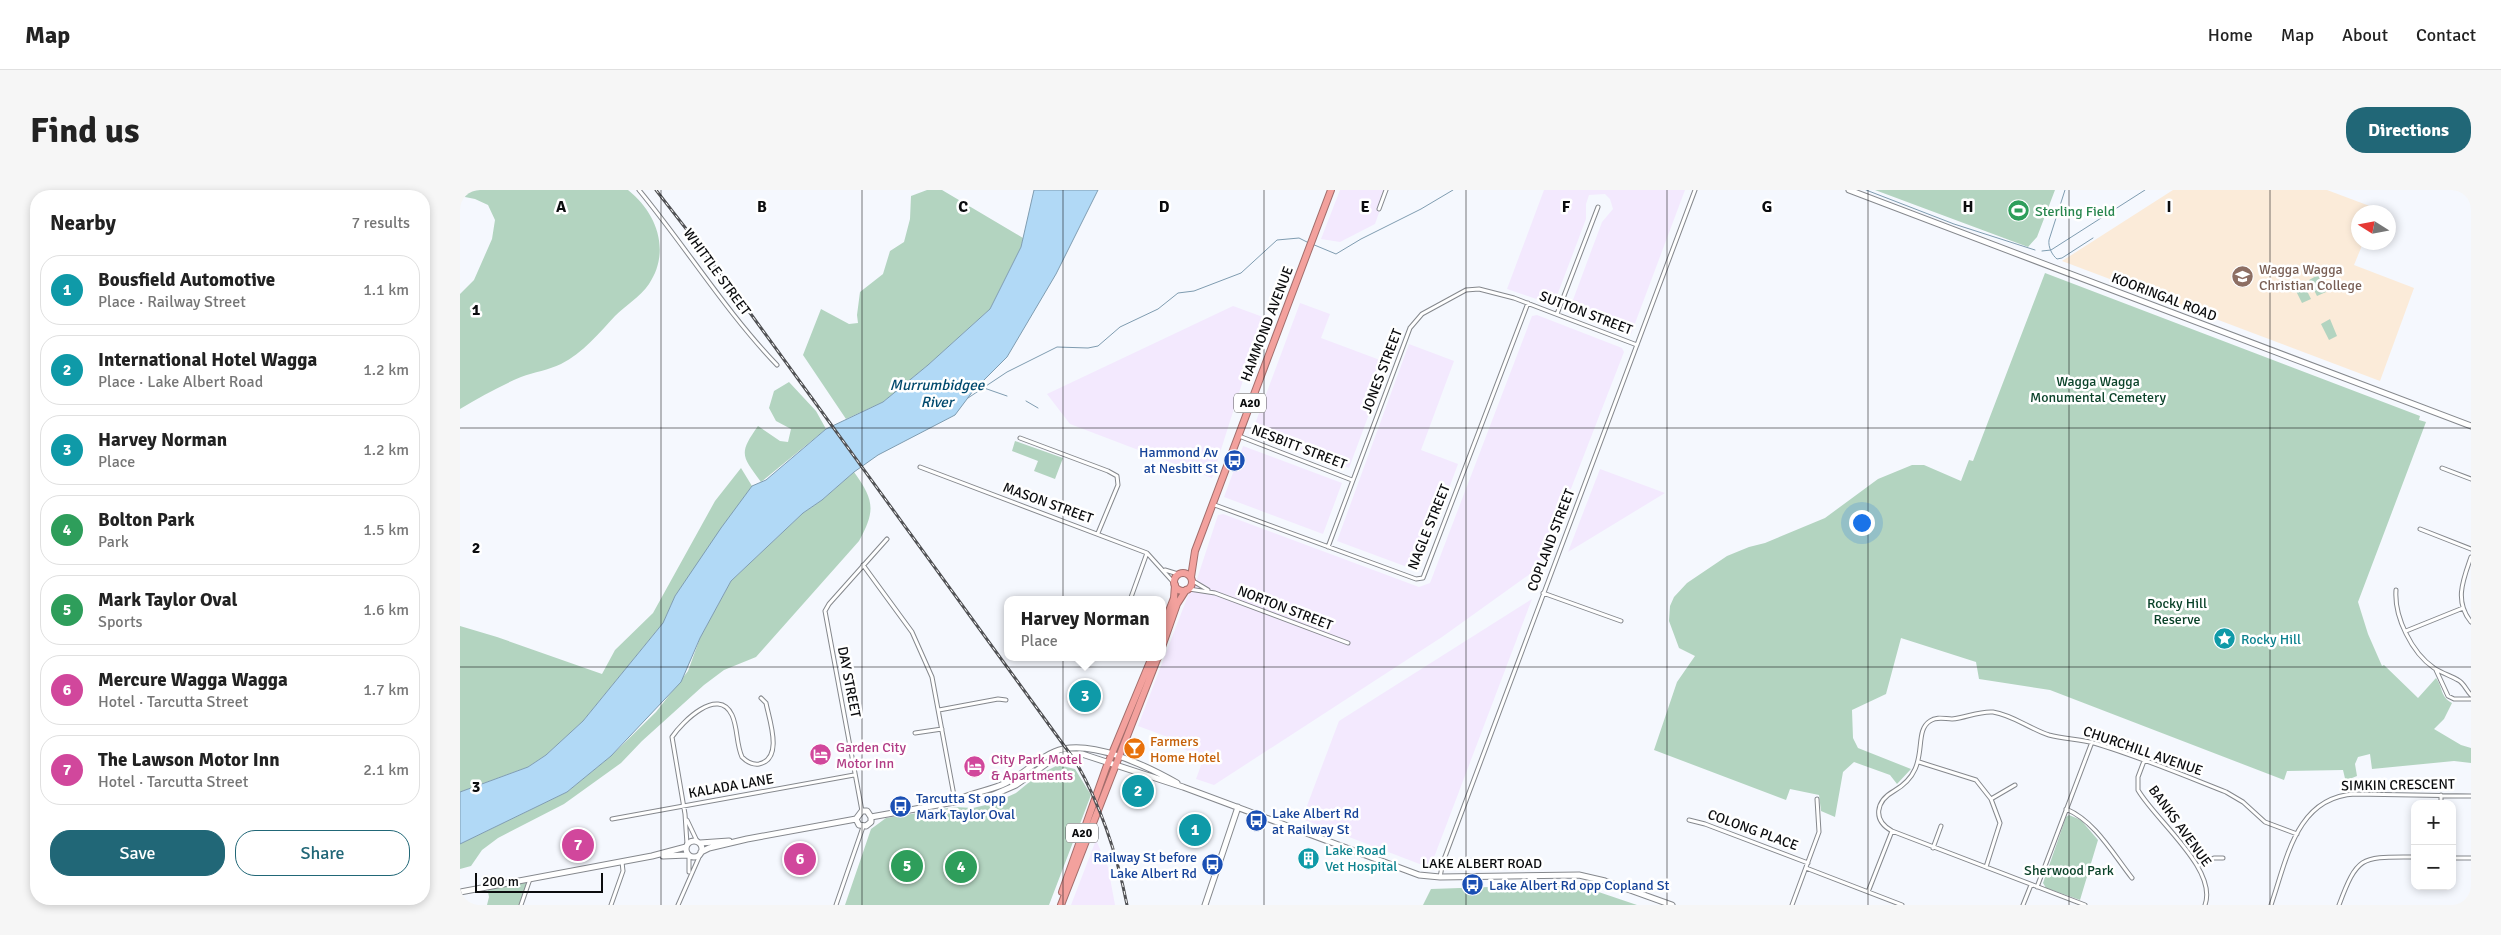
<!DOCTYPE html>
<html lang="en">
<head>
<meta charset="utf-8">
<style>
  body { margin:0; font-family:Signika,sans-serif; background:#f6f6f6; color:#222 }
  .controls { position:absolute; right:15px; bottom:15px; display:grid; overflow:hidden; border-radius:10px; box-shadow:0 2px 8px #0003 }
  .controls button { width:45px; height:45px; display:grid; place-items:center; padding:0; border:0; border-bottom:1px solid #e0e0e0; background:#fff; color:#222; font:25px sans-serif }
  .compass { position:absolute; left:1891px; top:15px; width:45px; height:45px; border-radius:50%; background:#fff; box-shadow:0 2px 8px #0003; rotate:281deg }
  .scale { position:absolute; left:15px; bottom:12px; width:128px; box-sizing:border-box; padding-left:5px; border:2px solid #0b0c0e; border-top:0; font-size:14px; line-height:18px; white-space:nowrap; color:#0b0c0e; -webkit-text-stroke:4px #fff; paint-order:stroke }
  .you { position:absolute; left:1401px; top:332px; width:18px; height:18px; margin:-12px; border:4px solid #fff; border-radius:50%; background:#1a73e8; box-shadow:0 0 0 8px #1a73e833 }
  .badge { display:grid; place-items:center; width:32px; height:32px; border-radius:50%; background:#216777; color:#fff; font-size:16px; font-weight:700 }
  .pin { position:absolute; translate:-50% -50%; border:2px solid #fff; box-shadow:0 1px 5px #0006 }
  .popup { position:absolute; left:544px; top:406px; width:162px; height:65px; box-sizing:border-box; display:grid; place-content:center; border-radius:10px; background:#fff; filter:drop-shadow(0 1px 4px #0005); font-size:16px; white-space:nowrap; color:#767676 }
  .popup b { font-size:19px; color:#222 }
  .popup::after { content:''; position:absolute; left:50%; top:100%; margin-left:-10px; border:10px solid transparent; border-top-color:#fff }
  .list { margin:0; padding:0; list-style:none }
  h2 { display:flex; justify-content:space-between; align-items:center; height:65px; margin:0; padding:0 20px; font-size:21px }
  h2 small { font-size:16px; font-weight:400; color:#767676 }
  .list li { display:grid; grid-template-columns:32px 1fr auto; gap:15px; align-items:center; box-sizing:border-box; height:70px; margin:0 10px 10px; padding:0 10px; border:1px solid #e0e0e0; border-radius:20px }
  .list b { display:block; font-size:19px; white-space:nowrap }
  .list p { margin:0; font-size:16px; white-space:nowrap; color:#767676 }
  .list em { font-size:16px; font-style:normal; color:#767676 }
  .actions { display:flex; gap:10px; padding:15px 20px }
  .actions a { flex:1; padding:11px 0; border:1px solid #216777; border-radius:20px; text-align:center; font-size:18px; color:#216777 }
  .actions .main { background:#216777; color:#fff }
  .map { position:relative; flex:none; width:2011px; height:715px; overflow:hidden; border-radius:20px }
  header { display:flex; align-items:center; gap:30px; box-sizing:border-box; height:70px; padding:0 25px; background:#fff; border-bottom:1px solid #e0e0e0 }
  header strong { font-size:24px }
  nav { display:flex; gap:28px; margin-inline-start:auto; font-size:18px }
  .intro { display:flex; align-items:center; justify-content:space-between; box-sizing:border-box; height:120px; padding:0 30px }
  h1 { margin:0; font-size:35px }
  .button { padding:12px 22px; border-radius:20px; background:#216777; color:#fff; font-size:18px; font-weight:700 }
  main { display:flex; gap:30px; padding:0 30px }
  aside { flex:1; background:#fff; border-radius:20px; box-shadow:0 2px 8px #0003 }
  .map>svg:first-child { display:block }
  .industrial { fill:#f3e9fe }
  .education { fill:#fbebd9 }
  .green { fill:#b3d4c0 }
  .water { fill:#b1d9f6; stroke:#7f9cb0 }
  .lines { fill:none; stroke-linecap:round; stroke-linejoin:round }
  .stream { stroke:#7f9cb0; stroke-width:1 }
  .street-casing { stroke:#85888d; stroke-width:5 }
  .secondary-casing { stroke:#85888d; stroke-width:7 }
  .highway-casing { stroke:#a26d6b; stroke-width:8 }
  .street { stroke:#fff; stroke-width:3 }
  .secondary { stroke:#fff; stroke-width:5 }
  .highway { stroke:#f3a19d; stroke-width:6 }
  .rail-casing { stroke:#515255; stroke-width:3 }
  .rail { stroke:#fff; stroke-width:1; stroke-dasharray:4; stroke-linecap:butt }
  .grid { fill:none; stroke:#0b0c0e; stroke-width:1; stroke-opacity:0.55 }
  .labels { text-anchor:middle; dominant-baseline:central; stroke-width:5; stroke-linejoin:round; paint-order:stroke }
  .shield { fill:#fff; stroke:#545556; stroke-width:1 }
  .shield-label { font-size:12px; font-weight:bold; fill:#0b0c0e }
  .leisure-label { font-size:14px; fill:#27864d; stroke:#fff; text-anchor:start }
  .education-label { font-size:14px; fill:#785e54; stroke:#fff; text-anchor:start }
  .street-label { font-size:14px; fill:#0b0c0e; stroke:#fff }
  .park-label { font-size:14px; fill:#0a4229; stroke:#fff }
  .transit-label { font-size:14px; fill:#164399; stroke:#fff; text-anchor:start }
  .culture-label { font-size:14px; fill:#0d838f; stroke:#fff; text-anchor:start }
  .food-label { font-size:14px; fill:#c56008; stroke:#fff; text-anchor:start }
  .hotel-label { font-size:14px; fill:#b23c85; stroke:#fff; text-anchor:start }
  .water-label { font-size:15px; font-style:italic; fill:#00496d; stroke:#fff }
  .grid-label { font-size:16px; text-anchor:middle; font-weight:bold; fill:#0b0c0e; stroke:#fff; stroke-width:5; stroke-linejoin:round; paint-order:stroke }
</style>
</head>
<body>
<header>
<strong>Map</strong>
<nav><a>Home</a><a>Map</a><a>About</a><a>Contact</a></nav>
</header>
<div class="intro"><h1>Find us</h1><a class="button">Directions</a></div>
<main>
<aside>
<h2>Nearby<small>7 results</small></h2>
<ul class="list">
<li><span class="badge" style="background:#0f9aa8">1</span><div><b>Bousfield Automotive</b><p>Place · Railway Street</p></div><em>1.1 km</em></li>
<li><span class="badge" style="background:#0f9aa8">2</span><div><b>International Hotel Wagga</b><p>Place · Lake Albert Road</p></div><em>1.2 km</em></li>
<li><span class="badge" style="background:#0f9aa8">3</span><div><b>Harvey Norman</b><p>Place</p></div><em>1.2 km</em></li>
<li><span class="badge" style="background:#2e9e5b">4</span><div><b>Bolton Park</b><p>Park</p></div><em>1.5 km</em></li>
<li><span class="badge" style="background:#2e9e5b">5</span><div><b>Mark Taylor Oval</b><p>Sports</p></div><em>1.6 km</em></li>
<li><span class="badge" style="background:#d1479c">6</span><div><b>Mercure Wagga Wagga</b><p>Hotel · Tarcutta Street</p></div><em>1.7 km</em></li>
<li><span class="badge" style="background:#d1479c">7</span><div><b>The Lawson Motor Inn</b><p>Hotel · Tarcutta Street</p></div><em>2.1 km</em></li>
</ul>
<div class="actions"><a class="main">Save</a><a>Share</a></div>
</aside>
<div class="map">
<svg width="2011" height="715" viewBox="0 0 2011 715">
  <rect width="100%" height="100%" fill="#f5f8fe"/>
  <path class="industrial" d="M880,0H927L915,34L880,52L861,49Z
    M1084,0H1225L1171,144L1111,122L1110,118L1142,32L1153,19L1150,9L1145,4L1129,5L1126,14V29L1095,111L1091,114L1047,99Z
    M840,113L870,124L861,148L928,173L889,278L792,242Z
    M773,116L803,127L752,288L610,234L587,204Z
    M1077,125L1162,158L1164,162L1081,376L982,447L754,595L736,589L744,567L713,555V549L678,536L729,403L732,402L737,389L758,325L763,324L959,397L970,393L1072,126Z
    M949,154L994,171L961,260L998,274L958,381L877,351Z
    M783,256L882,293L863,344L764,307Z
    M1140,279L1205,303L1108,362Z
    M1072,409L970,678L842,629L879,531Z
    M636,650L648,677L655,715H611Z"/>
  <path class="education" d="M1713,0H1867L1915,18L1914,22H1898V52L1903,53L1894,75L1954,98L1920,191L1602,71Z"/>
  <path class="green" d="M0,0H168C197,23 211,61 189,94C180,107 166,115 155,126C139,143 123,163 101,174C89,180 74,182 61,187C40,196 20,207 0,219V104L14,90L32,49L35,30L28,15L15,9L0,6Z
    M467,0H482L563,48L561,57L530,119L468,175L423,212L386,229L343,165L361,119L389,134L398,133L397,125L400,102L423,84L430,61L444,52L450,29L451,6Z
    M1415,0H1595L1577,47L1568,57Z
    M1585,83L1960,226L1959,230L1966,232L1898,412L1908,444L1922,476L1924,475L1958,508L1976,488C1983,497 1980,507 1992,513L1984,529L1974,539L2001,555L2011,558V573L1994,571L1912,579L1910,564L1898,567L1895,574L1897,586L1892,588L1893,601H1888L1883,580L1827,581L1824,590L1590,500L1519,489L1516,472L1441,448L1426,504L1392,520L1393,548L1398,558L1451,579L1437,594L1430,585L1394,572L1383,582L1375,627L1361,621L1359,605L1330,599L1326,610L1194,560L1217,492L1235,466L1219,458L1209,431L1210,416L1214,407L1227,393L1267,366L1289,357L1305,353L1365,328L1418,289L1452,275H1464L1501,291L1509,270L1513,271Z
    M1858,85L1866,102L1857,106L1849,90Z
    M1843,93L1851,109L1842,113L1834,97Z
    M1870,129L1877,146L1869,150L1861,134Z
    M329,192L356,221L366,239L301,292C282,266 278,264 298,236L320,251L328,252L331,239L316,231L309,218L314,201Z
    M555,251L603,268L595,289L574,281L578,271L552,261Z
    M281,278L292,296L215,406L203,433L123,531L86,565L68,577L0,602V436L37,447L142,484L155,460L193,423L255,311Z
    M394,282C414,310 416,320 399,351L296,467L264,480L244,495L182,551L161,573L104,614L38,648L22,660L11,676L0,679V654L107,602L151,566L196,522L228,481L240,448L271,391L343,323L362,310Z
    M598,575L615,579L631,605L589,715H385L411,639L426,628L495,617L513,618L534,613L556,603L578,585Z
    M1609,625L1621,630L1638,650L1620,710L1586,698L1583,693L1606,627Z
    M70,689L61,715H27L29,707L27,697Z
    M1115,694L1177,715H963L971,699Z"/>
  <path class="water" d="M574,0H638L596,84L547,167L513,201L495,225L418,265L394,282L362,310L343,323L271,391L240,448L221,492L151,566L107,602L0,654V602L68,577L86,565L123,531L203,433L215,406L261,338L292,296L306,290L366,239L423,212L468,175L530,119L561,57Z"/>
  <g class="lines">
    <path class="stream" d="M1406,0L1494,34L1575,60
      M1605,0L1589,50C1588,57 1592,65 1597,69L1602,68L1633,48
      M852,54L876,64L901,49L961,19L993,0
      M1582,61L1591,60L1685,0
      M524,198L547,206
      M508,208L547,182L597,157L628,158L638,156L660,137L698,119L718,103L734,101L781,83L817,50L839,48L849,53
      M566,211L578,218"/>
    <defs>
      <path id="street" d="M179,0C226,57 266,122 317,175
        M919,19L926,0
        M1097,124L1138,17
        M779,246L892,290
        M560,248L648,281L657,286L658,295L638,343
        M460,277L687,363L715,394
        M1982,278L2011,289
        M752,314L956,389L963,388L1068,113
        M1960,339L2011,359
        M868,357L950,138L962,124L1006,100L1019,99L1054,108L1177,155
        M2011,367C2003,390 1994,411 2011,432
        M403,375L452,442L472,487L495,611
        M705,380L718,384
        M733,391L748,400
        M729,399L755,403L888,453
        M1936,400C1934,427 1952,463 1974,478C1982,483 1991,486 1998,490C2004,493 2006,500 2011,505
        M1083,403L1161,431
        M670,410L687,363
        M1946,441L2003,418
        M1976,480L1988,506L1994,509H2011
        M479,520L538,509L546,510
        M455,543L482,539
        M1684,571L1678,587V600C1695,630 1758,679 1745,715
        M1459,572L1516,590L1531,609L1540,633L1526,677
        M1531,609L1555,595
        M1981,614V605
        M1606,619C1635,631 1653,664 1672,688
        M402,621L365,421L369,414L427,349
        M152,629L394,585
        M227,630L237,651
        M1229,630L1245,634L1348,673
        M227,654L225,624L212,547C222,532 258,496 272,525C278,538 276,554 282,567C287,572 292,575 299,574C324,569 309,529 306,513L301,508
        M1473,658L1481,636
        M1992,668H2011
        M1738,676L1754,668H1763
        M1346,678L1442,715
        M229,682V666
        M980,687L983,672L1235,0
        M1577,697L1632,552
        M1408,702L1432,641
        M61,715L70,689
        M151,715L163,681L162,672
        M218,715L240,665
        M376,715L403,637
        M1332,715L1359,642L1357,609
        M1563,715L1571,695
        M1625,715L1432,641C1412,630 1416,611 1434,601C1473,579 1451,543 1470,531C1477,526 1485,529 1492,529C1506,528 1518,521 1533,522C1553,525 1570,539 1589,545C1604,549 1619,549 1634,553C1678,566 1723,585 1766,602L1783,612L1805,632L1837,644
        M1811,715C1827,669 1836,607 1895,604L2011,606
        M1879,715C1898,664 1902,667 1955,667"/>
      <path id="secondary" d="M1389,0L2011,236
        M496,611C511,602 530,601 546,593C563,585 577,569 594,562C628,547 687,576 717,593
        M411,627L533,605L556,595L596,567L606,564H622L723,597L959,685L980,687L1119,685L1145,691L1212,715
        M396,629L399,635L406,636L411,632V627
        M396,629L402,621H407L411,627
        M226 659a8 8 0 1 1 16 0a8 8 0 1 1-16 0Z
        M240,653L269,651
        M241,662L249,658L287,649L396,629
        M203,666L228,665
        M0,702L192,666L226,657
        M745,715L778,617"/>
      <path id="highway" d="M714 392a9 9 0 1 1 18 0a9 9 0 1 1-18 0Z
        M731,387L735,361L871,0
        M702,439L714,408L715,395
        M702,457L717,414L726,400
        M602,702L646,578L692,467
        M601,715L698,467"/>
    </defs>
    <use href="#street" class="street-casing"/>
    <use href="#secondary" class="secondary-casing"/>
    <use href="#highway" class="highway-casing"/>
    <use href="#street" class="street"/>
    <use href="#secondary" class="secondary"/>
    <use href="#highway" class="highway"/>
    <defs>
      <path id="rail" d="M196,0L272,98L616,572C642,618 657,664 667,715"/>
    </defs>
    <use href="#rail" class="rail-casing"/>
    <use href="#rail" class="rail"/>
  </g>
  <path class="grid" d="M201,0V715M402,0V715M603,0V715M804,0V715M1006,0V715M1207,0V715M1408,0V715M1609,0V715M1810,0V715M0,238H2011M0,477H2011"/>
  <defs>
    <symbol id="stadium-disc" viewBox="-11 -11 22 22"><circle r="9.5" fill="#2e9e5b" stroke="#fff"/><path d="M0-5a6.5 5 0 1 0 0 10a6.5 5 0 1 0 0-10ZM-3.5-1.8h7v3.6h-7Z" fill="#fff"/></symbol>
    <symbol id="school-disc" viewBox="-11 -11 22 22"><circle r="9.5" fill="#8d6e63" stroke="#fff"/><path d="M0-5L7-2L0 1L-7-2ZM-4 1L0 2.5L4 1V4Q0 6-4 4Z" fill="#fff"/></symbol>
    <symbol id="bus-disc" viewBox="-11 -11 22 22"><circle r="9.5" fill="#1a4fb4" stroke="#fff"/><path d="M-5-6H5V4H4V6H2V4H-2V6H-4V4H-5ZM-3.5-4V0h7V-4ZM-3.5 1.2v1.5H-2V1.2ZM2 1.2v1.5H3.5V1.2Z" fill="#fff"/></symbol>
    <symbol id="sight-disc" viewBox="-11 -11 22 22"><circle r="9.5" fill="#0f9aa8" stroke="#fff"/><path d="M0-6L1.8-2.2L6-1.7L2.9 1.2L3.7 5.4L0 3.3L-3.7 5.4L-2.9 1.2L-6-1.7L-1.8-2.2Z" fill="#fff"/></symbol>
    <symbol id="bar-disc" viewBox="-11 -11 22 22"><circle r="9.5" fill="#e8710a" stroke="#fff"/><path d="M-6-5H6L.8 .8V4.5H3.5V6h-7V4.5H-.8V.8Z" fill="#fff"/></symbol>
    <symbol id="hotel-disc" viewBox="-11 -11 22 22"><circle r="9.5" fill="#d1479c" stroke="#fff"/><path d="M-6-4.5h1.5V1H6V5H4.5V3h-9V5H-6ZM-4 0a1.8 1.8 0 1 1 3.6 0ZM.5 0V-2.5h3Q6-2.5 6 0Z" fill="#fff"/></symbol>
    <symbol id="building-disc" viewBox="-11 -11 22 22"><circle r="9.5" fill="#0f9aa8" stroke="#fff"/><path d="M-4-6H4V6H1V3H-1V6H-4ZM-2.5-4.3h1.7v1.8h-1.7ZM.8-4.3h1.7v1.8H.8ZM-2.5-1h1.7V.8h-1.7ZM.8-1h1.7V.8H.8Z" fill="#fff"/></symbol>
  </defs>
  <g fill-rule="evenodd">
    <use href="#stadium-disc" x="1546" y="8" width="25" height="25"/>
    <use href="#school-disc" x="1770" y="74" width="25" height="25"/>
    <use href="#bus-disc" x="762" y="258" width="25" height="25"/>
    <use href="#sight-disc" x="1752" y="436" width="25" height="25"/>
    <use href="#bar-disc" x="662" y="546" width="25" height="25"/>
    <use href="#hotel-disc" x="348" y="552" width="25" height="25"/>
    <use href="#hotel-disc" x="502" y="564" width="25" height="25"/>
    <use href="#bus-disc" x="428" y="604" width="25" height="25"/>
    <use href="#bus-disc" x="784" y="618" width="25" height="25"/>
    <use href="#building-disc" x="836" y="656" width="25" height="25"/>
    <use href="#bus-disc" x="740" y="662" width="25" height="25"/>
    <use href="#bus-disc" x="1000" y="682" width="25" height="25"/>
  </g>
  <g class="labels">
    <g class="shield">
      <rect x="774" y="203.5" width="32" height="19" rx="4"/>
      <rect x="606" y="633.5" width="32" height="19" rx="4"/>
    </g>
    <g class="shield-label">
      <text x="790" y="213">A20</text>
      <text x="622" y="643">A20</text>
    </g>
    <g class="leisure-label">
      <text x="1575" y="21">Sterling Field</text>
    </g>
    <g class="education-label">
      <text x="1799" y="79">Wagga Wagga<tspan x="1799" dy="16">Christian College</tspan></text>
    </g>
    <g class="street-label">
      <text transform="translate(257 82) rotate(54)">WHITTLE STREET</text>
      <text transform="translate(1704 107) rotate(21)">KOORINGAL ROAD</text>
      <text transform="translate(1126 123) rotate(21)">SUTTON STREET</text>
      <text transform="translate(807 134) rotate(-69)">HAMMOND AVENUE</text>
      <text transform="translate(922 181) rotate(-69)">JONES STREET</text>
      <text transform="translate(839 257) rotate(21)">NESBITT STREET</text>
      <text transform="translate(588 313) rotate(20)">MASON STREET</text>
      <text transform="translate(969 337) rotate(-68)">NAGLE STREET</text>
      <text transform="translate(1091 350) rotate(-69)">COPLAND STREET</text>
      <text transform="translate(825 418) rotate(21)">NORTON STREET</text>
      <text transform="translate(389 492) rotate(79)">DAY STREET</text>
      <text transform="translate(1683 561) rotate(19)">CHURCHILL AVENUE</text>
      <text transform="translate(1938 595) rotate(-1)">SIMKIN CRESCENT</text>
      <text transform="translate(271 596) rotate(-10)">KALADA LANE</text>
      <text transform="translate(1720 636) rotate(54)">BANKS AVENUE</text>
      <text transform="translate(1293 640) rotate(20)">COLONG PLACE</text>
      <text x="1022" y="673">LAKE ALBERT ROAD</text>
    </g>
    <g class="park-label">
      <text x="1638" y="191">Wagga Wagga<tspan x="1638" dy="16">Monumental Cemetery</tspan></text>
      <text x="1717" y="413">Rocky Hill<tspan x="1717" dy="16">Reserve</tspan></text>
      <text x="1609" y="680">Sherwood Park</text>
    </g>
    <g class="transit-label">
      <text x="758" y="262" text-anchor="end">Hammond Av<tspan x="758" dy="16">at Nesbitt St</tspan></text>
      <text x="456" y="608">Tarcutta St opp<tspan x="456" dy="16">Mark Taylor Oval</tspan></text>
      <text x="812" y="623">Lake Albert Rd<tspan x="812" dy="16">at Railway St</tspan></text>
      <text x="737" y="667" text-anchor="end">Railway St before<tspan x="737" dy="16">Lake Albert Rd</tspan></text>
      <text x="1029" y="695">Lake Albert Rd opp Copland St</text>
    </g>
    <g class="culture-label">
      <text x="1781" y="449">Rocky Hill</text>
      <text x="865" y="660">Lake Road<tspan x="865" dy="16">Vet Hospital</tspan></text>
    </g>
    <g class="food-label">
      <text x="690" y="551">Farmers<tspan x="690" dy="16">Home Hotel</tspan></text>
    </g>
    <g class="hotel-label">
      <text x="376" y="557">Garden City<tspan x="376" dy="16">Motor Inn</tspan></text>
      <text x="531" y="569">City Park Motel<tspan x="531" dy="16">&amp; Apartments</tspan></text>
    </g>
    <g class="water-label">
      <text x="477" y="195">Murrumbidgee<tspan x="477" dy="17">River</tspan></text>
    </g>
  </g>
  <g class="grid-label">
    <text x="101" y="22">A</text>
    <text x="302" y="22">B</text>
    <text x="503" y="22">C</text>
    <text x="704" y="22">D</text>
    <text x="905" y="22">E</text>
    <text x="1106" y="22">F</text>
    <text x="1307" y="22">G</text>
    <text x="1508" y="22">H</text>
    <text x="1709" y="22">I</text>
    <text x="16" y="125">1</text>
    <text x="16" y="363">2</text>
    <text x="16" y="602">3</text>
  </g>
</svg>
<div class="controls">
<button>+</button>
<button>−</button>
</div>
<svg class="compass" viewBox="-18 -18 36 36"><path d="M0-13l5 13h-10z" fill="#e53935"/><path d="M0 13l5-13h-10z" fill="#767676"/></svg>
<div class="scale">200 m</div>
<div class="you"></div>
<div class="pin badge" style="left:735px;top:640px;background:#0f9aa8">1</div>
<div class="pin badge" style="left:678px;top:601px;background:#0f9aa8">2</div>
<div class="pin badge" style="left:625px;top:506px;background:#0f9aa8">3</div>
<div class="popup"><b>Harvey Norman</b>Place</div>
<div class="pin badge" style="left:501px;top:677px;background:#2e9e5b">4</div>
<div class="pin badge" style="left:447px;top:676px;background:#2e9e5b">5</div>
<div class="pin badge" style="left:340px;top:669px;background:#d1479c">6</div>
<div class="pin badge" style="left:118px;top:655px;background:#d1479c">7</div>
</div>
</main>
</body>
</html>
